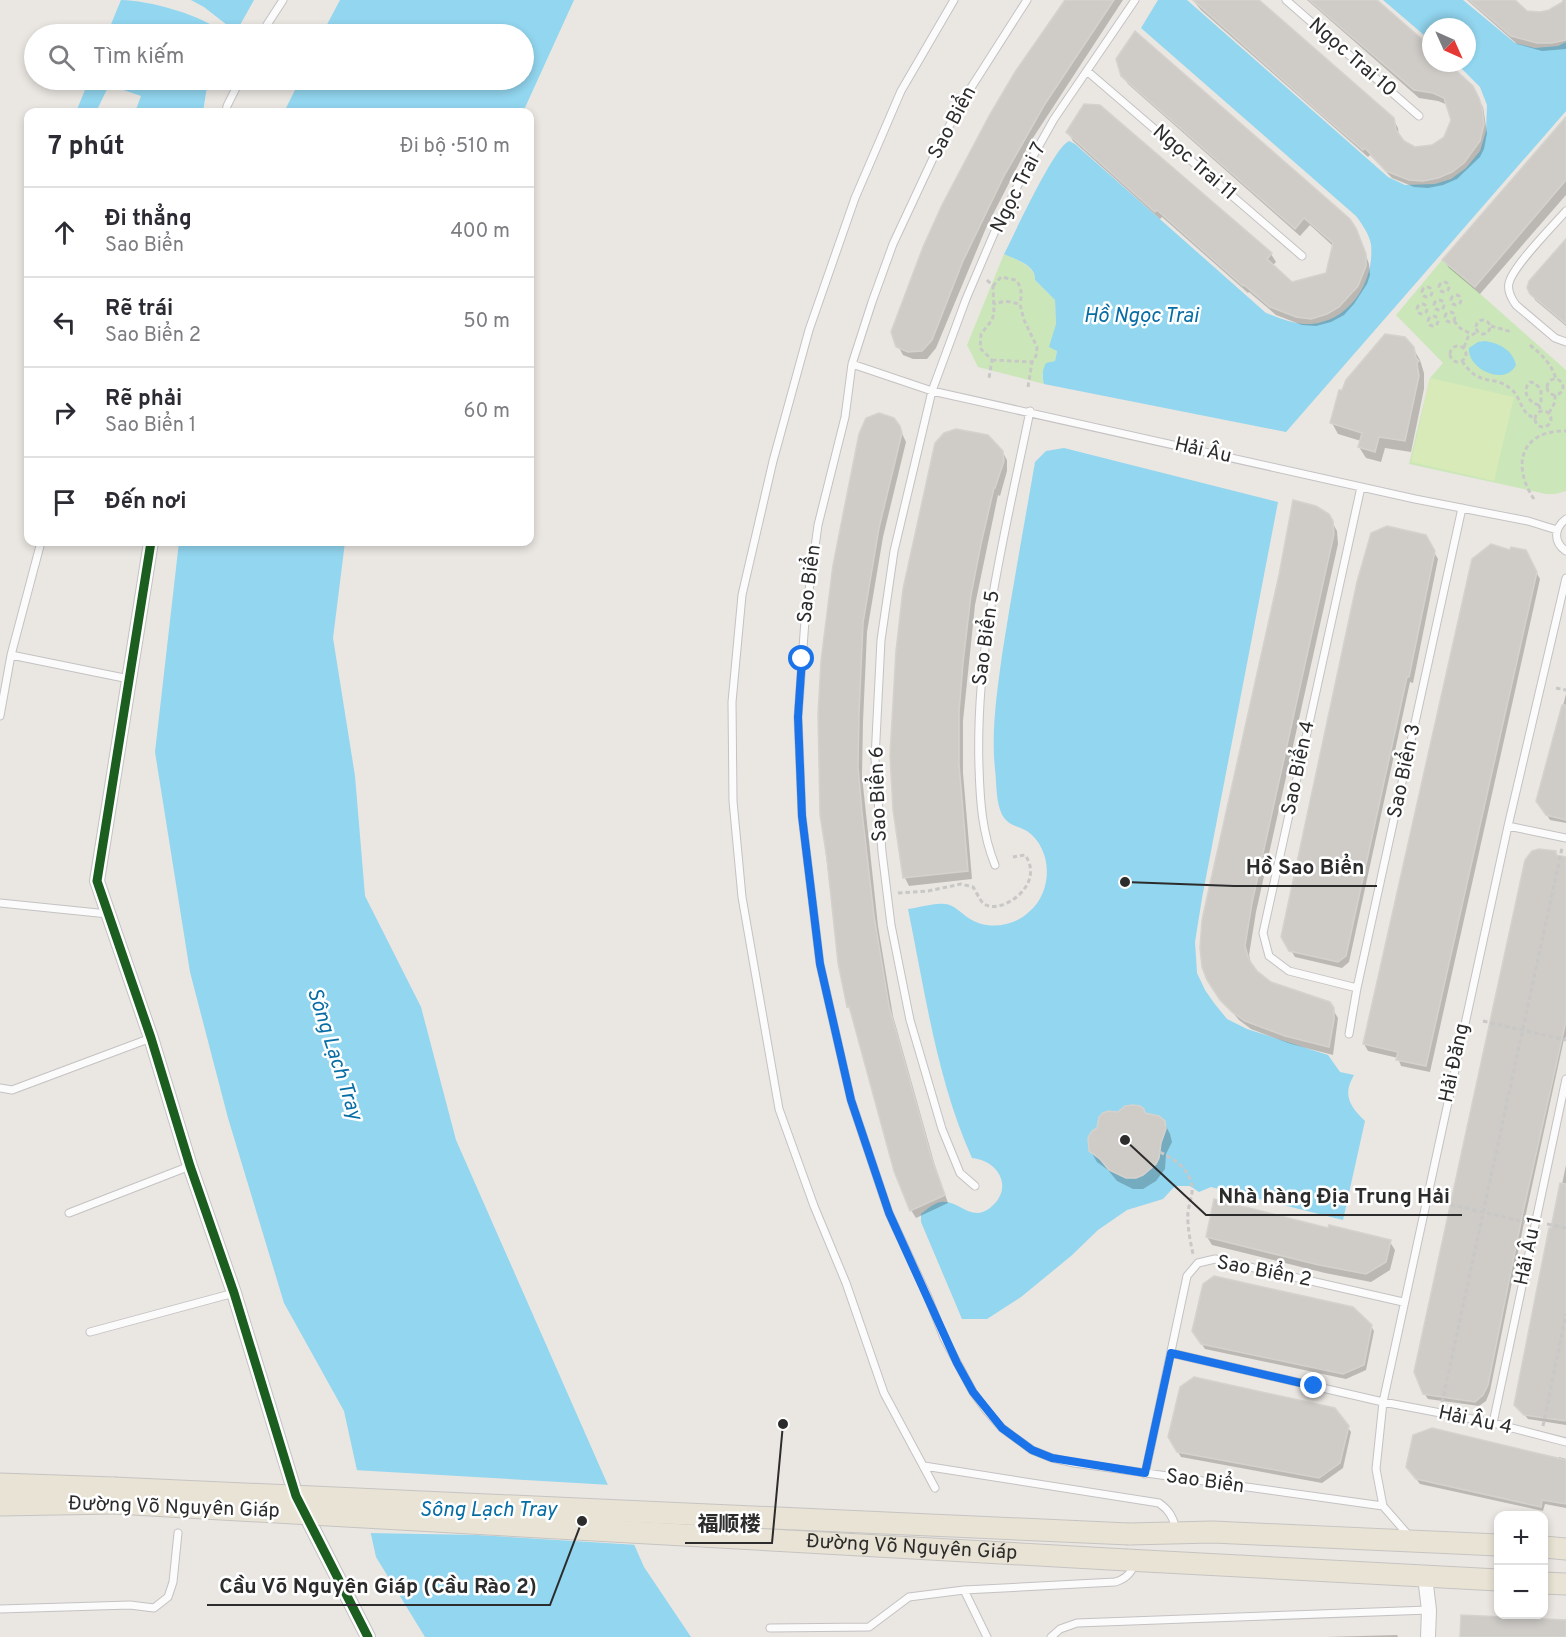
<!DOCTYPE html>
<html lang="vi">
<head>
<meta charset="utf-8">
<style>
  body { margin:0; font-family:Overpass,"Noto Sans SC",sans-serif; background:#f2f2f3; color:#2b2b33 }
  .controls { position:absolute; right:18px; bottom:18px; display:grid; overflow:hidden; border-radius:12px; box-shadow:0 3px 9px #0003 }
  .controls button { width:54px; height:54px; display:grid; place-items:center; padding:0; border:0; border-bottom:2px solid #e1e1e2; background:#fff; color:#2b2b33; font:30px sans-serif }
  .compass { position:absolute; left:1422px; top:18px; width:54px; height:54px; border-radius:50%; background:#fff; box-shadow:0 3px 9px #0003; rotate:135deg }
  .stop { position:absolute; width:18px; height:18px; margin:-14px; border:4px solid #1a73e8; border-radius:50%; background:#fff }
  .stop.end { background:#1a73e8; border-color:#fff; box-shadow:0 2px 6px #0008 }
  .list { margin:0; padding:0; list-style:none }
  h2 { display:flex; justify-content:space-between; align-items:center; height:78px; margin:0; padding:0 24px; font-size:26px }
  h2 small { font-size:20px; font-weight:400; color:#7c7c81 }
  .list li { display:grid; grid-template-columns:39px 1fr auto; gap:18px; align-items:center; box-sizing:border-box; height:90px; padding:0 24px; border-top:2px solid #e1e1e2 }
  .list b { display:block; font-size:22px; white-space:nowrap }
  .list p { margin:0; font-size:20px; white-space:nowrap; color:#7c7c81 }
  .list em { font-size:20px; font-style:normal; color:#7c7c81 }
  .icon { flex:none; width:33px; height:33px; fill:none; stroke:currentColor; stroke-width:2; stroke-linecap:round; stroke-linejoin:round }
  .map { position:relative; flex:none; width:1566px; height:1637px; overflow:hidden }
  .search { position:absolute; background:#fff; box-shadow:0 3px 9px #0003; left:24px; top:24px; width:510px; height:66px; display:flex; align-items:center; gap:15px; box-sizing:border-box; padding:0 21px; border-radius:33px; color:#7c7c81; font-size:22px }
  .panel { position:absolute; background:#fff; box-shadow:0 3px 9px #0003; left:24px; top:108px; width:510px; height:438px; border-radius:12px }
  .map>svg:first-child { display:block }
  .green { fill:#cbe7b9 }
  .pitch { fill:#d7eab7 }
  .water { fill:#92d6ef }
  .pier { fill:#eae6e2 }
  .shadow { fill:#0003 }
  .building { fill:#cfccc8; stroke:#d5d2ce; stroke-width:1.5 }
  .lines { fill:none; stroke-linecap:round; stroke-linejoin:round }
  .service-casing { stroke:#c4c2c3; stroke-width:9 }
  .minor-casing { stroke:#c4c2c3; stroke-width:16 }
  .primary-casing { stroke:#c6c4c2; stroke-width:23 }
  .path { stroke:#c8c8c7; stroke-width:3; stroke-dasharray:4.5 3; stroke-linecap:butt }
  .service { stroke:#fcfbfb; stroke-width:7 }
  .minor { stroke:#fcfbfb; stroke-width:14 }
  .primary { stroke:#e8e3d4; stroke-width:21 }
  .primary-bridge-casing { stroke:#c6c4c2; stroke-width:23; stroke-linecap:butt }
  .primary-bridge { stroke:#e8e3d4; stroke-width:21 }
  .cycleway-casing { stroke:#fff; stroke-width:13 }
  .cycleway { stroke:#1b5e20; stroke-width:9 }
  .route { stroke:#1a73e8; stroke-width:8 }
  .labels { text-anchor:middle; dominant-baseline:central; stroke-width:5; stroke-linejoin:round; paint-order:stroke }
  .street-label { font-size:20px; fill:#2c2c2c; stroke:#fff }
  .water-label { font-size:21px; font-style:italic; fill:#076da5; stroke:#fff }
  .leader { fill:none; stroke:#2c2c2c; stroke-width:2 }
  .callout-dot { fill:#2c2c2c; stroke:#fff; stroke-width:2 }
  .callout-label { font-size:21px; text-anchor:middle; font-weight:bold; fill:#2c2c2c; stroke:#fff; stroke-width:5; stroke-linejoin:round; paint-order:stroke }
</style>
</head>
<body>
<div class="map">
<svg width="1566" height="1637" viewBox="0 0 1566 1637">
  <rect width="100%" height="100%" fill="#eae6e2"/>
  <path class="green" d="M1004,254C1016,260 1035,265 1035,280L1055,300L1056,324L1050,346L1057,351L1055,361L1049,363L1042,375L1044,384L978,367L967,345Z
    M1442,260L1566,370V491L1555,494H1546L1409,464L1430,378L1443,363L1396,315Z"/>
  <path class="pitch" d="M1430,378L1514,397L1494,481L1411,462Z"/>
  <path class="water" d="M121,0C146,0 206,15 223,34H107Z
    M191,0H254L236,32L204,7Z
    M340,0H574L523,112H284L300,80H524V34H322Z
    M1158,0H1187L1388,177L1405,185L1435,184L1451,179L1466,168L1480,151L1486,131L1487,105L1480,87L1456,63H1467V27H1431V41L1383,0H1463L1515,43L1535,48L1558,46L1566,42V111L1286,432L1044,384C1042,376 1042,370 1046,363L1055,361L1057,351L1049,347L1056,324L1055,300L1035,280C1036,265 1016,260 1004,254C1014,235 1054,147 1069,141L1075,144L1266,313C1280,318 1295,325 1311,324C1350,321 1375,281 1371,244C1369,234 1362,224 1356,216L1141,28Z
    M89,80H211L207,86L203,112H135L141,96L109,85L96,112H76Z
    M1485,341C1499,343 1513,350 1516,365C1505,387 1467,369 1469,348L1478,342Z
    M1064,448L1278,502L1202,898L1195,942L1197,973L1205,990L1214,1003L1227,1019L1247,1029L1328,1055L1340,1072L1354,1075C1342,1095 1350,1107 1365,1121L1343,1220L1211,1187L1199,1192L1190,1186H1175L1163,1199L1127,1210L1098,1230L1071,1256L1021,1297L987,1319H962L921,1222V1214C927,1209 934,1203 941,1202C958,1199 971,1223 990,1208C1014,1189 1000,1161 972,1158C937,1080 925,992 908,909C919,908 933,903 944,904C953,904 960,912 967,917C986,931 1014,927 1030,911C1053,891 1053,849 1027,831C1021,827 1012,826 1007,821C995,810 997,784 995,769C991,732 997,692 1002,655C1012,591 1024,526 1035,462L1046,451Z
    M179,542H345L333,638L355,776L365,896L421,1007L456,1140L644,1567L691,1637H425L376,1557L344,1411L284,1303L228,1118L190,972L155,752Z"/>
  <path class="pier" d="M354,1470L611,1485L638,1545L477,1535L367,1533Z"/>
  <path class="shadow" d="M1065,0H1123L1029,144L986,228L936,348L927,359H913L903,355L898,346Z
    M1193,0H1257L1393,119L1398,128L1399,137L1403,142L1415,149L1432,147L1445,138L1452,120L1448,105L1438,101L1419,98L1307,0H1375L1431,50V63H1445L1471,87L1483,107L1487,133L1484,149L1480,157L1457,179L1443,185L1428,188L1414,187L1392,178L1370,155L1368,157L1201,10Z
    M1467,0H1516L1517,4L1527,12L1540,13L1549,11L1562,3L1563,0H1566V49L1542,51L1517,44Z
    M1123,76L1360,238L1369,264L1370,275L1367,284L1354,304L1344,315L1331,322L1316,326L1302,325L1276,315L1249,292L1248,293L1162,217L1160,219L1073,141L1068,132L1100,106L1271,254L1276,262L1272,266L1292,284L1327,275L1333,246L1310,225L1300,236L1128,84Z
    M1566,120V195L1480,294L1449,268L1444,260Z
    M1566,240V326L1535,300L1529,288Z
    M1413,348L1420,360L1424,373V389L1411,452L1385,448L1381,462L1366,458L1359,447L1361,441L1338,434L1332,423L1343,392Z
    M899,427L906,442L883,537L867,632L863,722L862,776L878,926L893,1016L935,1166L948,1203L916,1218L911,1210L853,1013L849,1006L839,963L821,814Z
    M1002,451L1007,460V471L1000,496L998,495L975,605L963,721V773L972,879L909,886L905,878L895,810Z
    M1328,515L1337,531L1338,544L1256,912L1249,955L1252,967L1270,983L1329,1003L1338,1018L1333,1055L1291,1044L1251,1029L1239,1020L1213,989Z
    M1425,537L1438,559L1413,683L1410,682L1349,962L1342,968L1295,957L1283,937Z
    M1511,552H1525L1540,579L1430,1072L1401,1066L1398,1058L1368,1051L1364,1044Z
    M1566,694V823L1550,820L1538,801Z
    M1556,852L1558,857L1566,859V1037L1564,1039L1525,1218L1490,1391L1486,1401L1479,1406L1428,1399L1424,1393Z
    M1146,1115L1164,1122L1170,1134L1172,1142L1166,1154L1165,1169L1156,1181L1143,1189H1133L1117,1181L1108,1170L1097,1162L1090,1150Z
    M1566,1165V1425L1528,1419L1516,1405Z
    M1330,1229L1390,1242L1395,1250L1390,1270L1371,1282L1325,1273L1212,1245L1207,1237Z
    M1371,1326L1374,1331L1366,1370L1346,1379L1205,1349L1197,1337Z
    M1347,1426L1351,1432L1343,1468L1322,1483L1181,1457L1169,1437Z
    M1559,1457L1566,1459V1508L1545,1504L1543,1511L1420,1484L1411,1472L1558,1460Z
    M1397,1635L1398,1637H1325Z"/>
  <path class="building" d="M1065,0H1114L1045,104L1004,176L963,261L932,340L922,351L908,352L896,347L891,332L923,247L942,205L989,116L1015,72Z
    M1193,0H1259L1394,118L1396,130L1404,141L1415,147L1432,145L1444,137L1451,120L1444,98L1433,93L1414,90L1309,0H1377L1431,47V63H1448L1473,86L1479,98L1482,108L1484,124L1480,141L1464,163L1452,172L1438,178L1423,181L1409,180L1386,171L1365,148L1363,150L1320,113Z
    M1469,0H1515L1527,11L1540,12L1549,10L1566,0V40L1552,43H1537L1511,36Z
    M1135,31L1350,219L1356,228L1366,254V266L1358,286L1339,307L1327,314L1311,319L1296,317L1270,307L1244,285L1243,286L1157,210L1155,212L1066,132L1084,104L1100,105L1272,253L1267,259L1292,282L1326,273L1333,243L1304,218L1295,229L1121,76L1116,59Z
    M1566,117V180L1475,287L1442,260Z
    M1566,239V324L1530,294L1527,288L1529,281Z
    M1385,334L1405,337L1414,347L1416,358L1419,361L1417,363L1419,376L1405,441L1379,437L1375,452L1358,447L1362,433L1330,423L1339,390H1342L1346,380Z
    M879,413L894,418L900,426L902,433L879,528L863,623L859,713L858,767L862,812L874,916L889,1006L931,1156L945,1195L910,1211L894,1171L849,1006L847,1007L838,963L827,859L820,815L818,715L821,661L833,565L859,434L866,418Z
    M956,429L988,435L1003,451L1004,461L995,488H994L981,544L971,595L963,663L959,712V764L968,871L903,878L893,810L890,755L896,651L903,589L935,443L944,433Z
    M1293,500L1316,506L1329,514L1333,521L1334,534L1252,903L1245,946L1249,960L1257,971L1271,982L1330,1002L1334,1008V1020L1329,1047L1285,1036L1245,1021L1232,1012L1220,1000L1207,980L1202,967L1200,948L1202,920L1210,884L1279,575Z
    M1387,526L1426,535L1435,551L1409,677H1407L1346,956L1338,962L1289,951L1281,937L1357,582L1371,533Z
    M1491,544L1510,550L1511,547L1526,550L1537,572L1426,1066L1396,1060L1398,1052L1363,1044L1472,559Z
    M1562,705H1566V820L1546,815L1536,801Z
    M1539,849L1556,851V855L1566,857V1021L1523,1212L1488,1385L1483,1395L1475,1402L1435,1396L1423,1394L1414,1372L1525,860L1532,851Z
    M1133,1105L1140,1106L1144,1109L1145,1113L1159,1116L1165,1121L1166,1129L1161,1143L1159,1158L1156,1164L1143,1175L1136,1178H1126L1109,1170L1100,1159L1089,1151L1088,1138L1092,1131L1097,1128L1099,1117L1103,1113L1108,1111L1118,1112L1125,1106Z
    M1560,1183L1566,1184V1421L1524,1415L1514,1405L1549,1228H1551Z
    M1214,1199L1328,1228L1329,1225L1391,1240L1386,1262L1366,1274L1319,1265L1206,1237Z
    M1214,1276L1353,1307L1372,1325L1364,1365L1343,1374L1201,1344L1192,1331L1203,1284Z
    M1194,1377L1335,1408L1349,1426L1340,1463L1319,1478L1177,1452L1168,1437L1180,1387Z
    M1432,1428L1566,1460V1504L1542,1500L1541,1507L1416,1479L1406,1467L1413,1435Z
    M1461,1615L1566,1620V1637H1460Z"/>
  <g class="lines">
    <defs>
      <path id="service" d="M1027,0L967,94L942,139L893,244L872,302L852,364L845,417L818,525L805,620L798,717L802,816L820,964L851,1100L889,1213L928,1297L944,1338L973,1392L986,1410L1002,1428L1032,1450L1052,1458L1074,1463L1383,1506
        M1286,0L1419,116
        M261,34L283,0
        M1087,71L1302,256
        M226,112L227,106L240,80
        M1566,211C1553,226 1513,266 1509,283C1507,291 1511,298 1516,305L1555,338L1566,342
        M852,364L932,391L1415,499L1528,521L1557,530
        M1566,519C1554,528 1553,542 1566,551
        M11,655L129,679
        M0,716L11,655L41,542
        M1508,826L1566,838
        M995,865C982,833 980,801 979,767C975,646 1006,529 1030,411
        M0,903L108,914
        M1357,988L1289,971L1269,956L1263,933L1361,487
        M1349,1034L1357,988L1462,508
        M0,1088L12,1090L151,1038
        M975,1186L960,1173L942,1129L910,1020L891,925L882,852L875,759L881,640L894,551L932,391L966,299L995,231L1027,167L1054,119L1135,0
        M69,1213L190,1166
        M90,1332L234,1293
        M1171,1353L1383,1402L1493,1423L1566,1442
        M1493,1423L1566,1079
        M924,1466L1159,1503C1169,1510 1173,1517 1176,1529
        M1145,1474L1187,1276L1198,1263L1215,1259L1403,1302
        M935,1488L884,1393L846,1283L814,1206L779,1109L742,897L733,801L732,702L742,595L773,461L809,330L855,198L901,91L954,0
        M1410,1537L1383,1506L1376,1469L1383,1402L1508,826L1566,578
        M964,1590L987,1637
        M0,1609L130,1605L154,1608L168,1597L173,1582L178,1533
        M770,1628L869,1627L909,1597L964,1590L1115,1582C1126,1579 1131,1573 1135,1563
        M1051,1637L1060,1629L1077,1623L1429,1610"/>
      <path id="minor" d="M151,542L97,881L151,1038L190,1166L234,1293L296,1496L368,1637
        M1425,1577L1429,1610L1428,1637"/>
      <path id="primary" d="M0,1484L114,1488
        M0,1505L115,1503
        M1129,1534L1213,1532L1498,1545
        M1544,1547L1566,1549
        M1127,1560L1498,1580
        M1544,1583L1566,1584"/>
    </defs>
    <use href="#service" class="service-casing"/>
    <use href="#minor" class="minor-casing"/>
    <use href="#primary" class="primary-casing"/>
    <path class="path" d="M987,280L993,286L994,313L992,320L981,334L980,348L992,360L989,378
      M1439 287a5 5 0 1 1 10 0a5 5 0 1 1-10 0Z
      M993,286L1001,277L1016,280C1022,288 1022,294 1020,304
      M1422 292a5 5 0 1 1 10 0a5 5 0 1 1-10 0Z
      M1451 300a5 5 0 1 1 10 0a5 5 0 1 1-10 0Z
      M1434 305a5 5 0 1 1 10 0a5 5 0 1 1-10 0Z
      M1417 309a5 5 0 1 1 10 0a5 5 0 1 1-10 0Z
      M1445 317a5 5 0 1 1 10 0a5 5 0 1 1-10 0Z
      M1428 321a5 5 0 1 1 10 0a5 5 0 1 1-10 0Z
      M1476 327a7 7 0 1 1 14 0a7 7 0 1 1-14 0Z
      M1454,321L1460,328L1471,334
      M1491,326L1512,332
      M1530,345C1542,355 1551,363 1556,379
      M1450 354a8 8 0 1 1 16 0a8 8 0 1 1-16 0Z
      M1464,347L1468,337L1477,332
      M992,360L1032,362L1036,356L1037,347L1024,320L1020,304L1005,301L994,304
      M1462,361C1481,389 1492,373 1511,389C1522,398 1520,414 1535,418
      M1547 387a8 8 0 1 1 16 0a8 8 0 1 1-16 0Z
      M1028,387L1032,362
      M1539,405C1528,402 1521,391 1530,382L1535,383L1541,390V401L1539,405L1541,411
      M1535 419a8 8 0 1 1 16 0a8 8 0 1 1-16 0Z
      M1549,413L1555,402V395
      M1534,499C1511,465 1521,430 1566,431
      M1556,688L1566,690
      M898,893L928,891L961,884L973,887C976,891 979,899 983,903C998,917 1047,886 1025,855L1013,857
      M1483,1021L1566,1040
      M1160,1152C1177,1161 1193,1171 1192,1193C1191,1199 1189,1205 1188,1212C1187,1225 1190,1240 1193,1254
      M1443,1203L1525,1222
      M1547,1224L1566,1228
      M1442,1403L1562,848
      M1543,1426L1566,1314"/>
    <use href="#service" class="service"/>
    <use href="#minor" class="minor"/>
    <use href="#primary" class="primary"/>
    <defs>
      <g id="primary-bridge">
        <path d="M114,1488L1129,1534"/>
        <path id="s1" d="M115,1503L1127,1560"/>
      </g>
    </defs>
    <use href="#primary-bridge" class="primary-bridge-casing"/>
    <use href="#primary-bridge" class="primary-bridge"/>
    <defs>
      <path id="cycleway" d="M151,542L97,881L151,1038L190,1166L234,1293L296,1496L368,1637"/>
    </defs>
    <use href="#cycleway" class="cycleway-casing"/>
    <use href="#cycleway" class="cycleway"/>
  </g>
  <g class="lines">
    <path class="route" d="M802,659L798,717L802,816L820,964L851,1100L889,1213L957,1363L973,1392L1002,1428L1032,1450L1052,1458L1145,1473L1171,1353L1314,1386"/>
  </g>
  <g class="labels">
    <g class="street-label">
      <text transform="translate(1352 58) rotate(41)">Ngọc Trai 10</text>
      <text transform="translate(953 123) rotate(-62)">Sao Biển</text>
      <text transform="translate(1194 163) rotate(41)">Ngọc Trai 11</text>
      <text transform="translate(1019 188) rotate(-63)">Ngọc Trai 7</text>
      <text transform="translate(1203 451) rotate(13)">Hải Âu</text>
      <text transform="translate(810 584) rotate(-83)">Sao Biển</text>
      <text transform="translate(987 638) rotate(-82)">Sao Biển 5</text>
      <text transform="translate(1299 768) rotate(-78)">Sao Biển 4</text>
      <text transform="translate(1405 771) rotate(-78)">Sao Biển 3</text>
      <text transform="translate(879 794) rotate(-92)">Sao Biển 6</text>
      <text transform="translate(1455 1063) rotate(-78)">Hải Đăng</text>
      <text transform="translate(1529 1251) rotate(-78)">Hải Âu 1</text>
      <text transform="translate(1264 1272) rotate(11)">Sao Biển 2</text>
      <text transform="translate(1475 1421) rotate(12)">Hải Âu 4</text>
      <text transform="translate(1205 1482) rotate(8)">Sao Biển</text>
      <text transform="translate(174 1508) rotate(2)">Đường Võ Nguyên Giáp</text>
      <text stroke="none"><textPath href="#s1" startOffset="798">Đường Võ Nguyên Giáp</textPath></text>
    </g>
    <g class="water-label">
      <text x="1141" y="316">Hồ Ngọc Trai</text>
      <text transform="translate(334 1054) rotate(72)">Sông Lạch Tray</text>
      <text x="488" y="1510">Sông Lạch Tray</text>
    </g>
  </g>
  <path class="leader" d="M1125 882L1234 886H1377M1125 1140L1206 1215H1462M783 1424L772 1543H685M582 1521L550 1605H207"/>
  <g class="callout-dot">
    <circle cx="1125" cy="882" r="6"/>
    <circle cx="1125" cy="1140" r="6"/>
    <circle cx="783" cy="1424" r="6"/>
    <circle cx="582" cy="1521" r="6"/>
  </g>
  <g class="callout-label">
    <text x="1305" y="874">Hồ Sao Biển</text>
    <text x="1334" y="1203">Nhà hàng Địa Trung Hải</text>
    <text x="729" y="1531">福顺楼</text>
    <text x="378" y="1593">Cầu Võ Nguyên Giáp (Cầu Rào 2)</text>
  </g>
</svg>
<div class="controls">
<button>+</button>
<button>−</button>
</div>
<svg class="compass" viewBox="-18 -18 36 36"><path d="M0-13l5 13h-10z" fill="#e53935"/><path d="M0 13l5-13h-10z" fill="#7c7c81"/></svg>
<div class="stop" style="left:802px;top:659px"></div>
<div class="stop end" style="left:1314px;top:1386px"></div>
<div class="search"><svg class="icon" aria-label="search" viewBox="0 0 24 24"><circle cx="10" cy="10" r="6"/><path d="M15 15l6 6"/></svg>Tìm kiếm</div>
<section class="panel">
<h2>7 phút<small>Đi bộ · 510 m</small></h2>
<ul class="list">
<li><svg class="icon" aria-label="ahead" viewBox="0 0 24 24"><path d="M12 20V5M6 11l6-6 6 6"/></svg><div><b>Đi thẳng</b><p>Sao Biển</p></div><em>400 m</em></li>
<li><svg class="icon" aria-label="left" viewBox="0 0 24 24"><path d="M17 20v-9H6M10 6l-5 5 5 5"/></svg><div><b>Rẽ trái</b><p>Sao Biển 2</p></div><em>50 m</em></li>
<li><svg class="icon" aria-label="right" viewBox="0 0 24 24"><path d="M7 20v-9h11M14 6l5 5-5 5"/></svg><div><b>Rẽ phải</b><p>Sao Biển 1</p></div><em>60 m</em></li>
<li><svg class="icon" aria-label="arrive" viewBox="0 0 24 24"><path d="M6 21V4h12l-3 4 3 4H6"/></svg><div><b>Đến nơi</b></div></li>
</ul>
</section>
</div>
</body>
</html>
